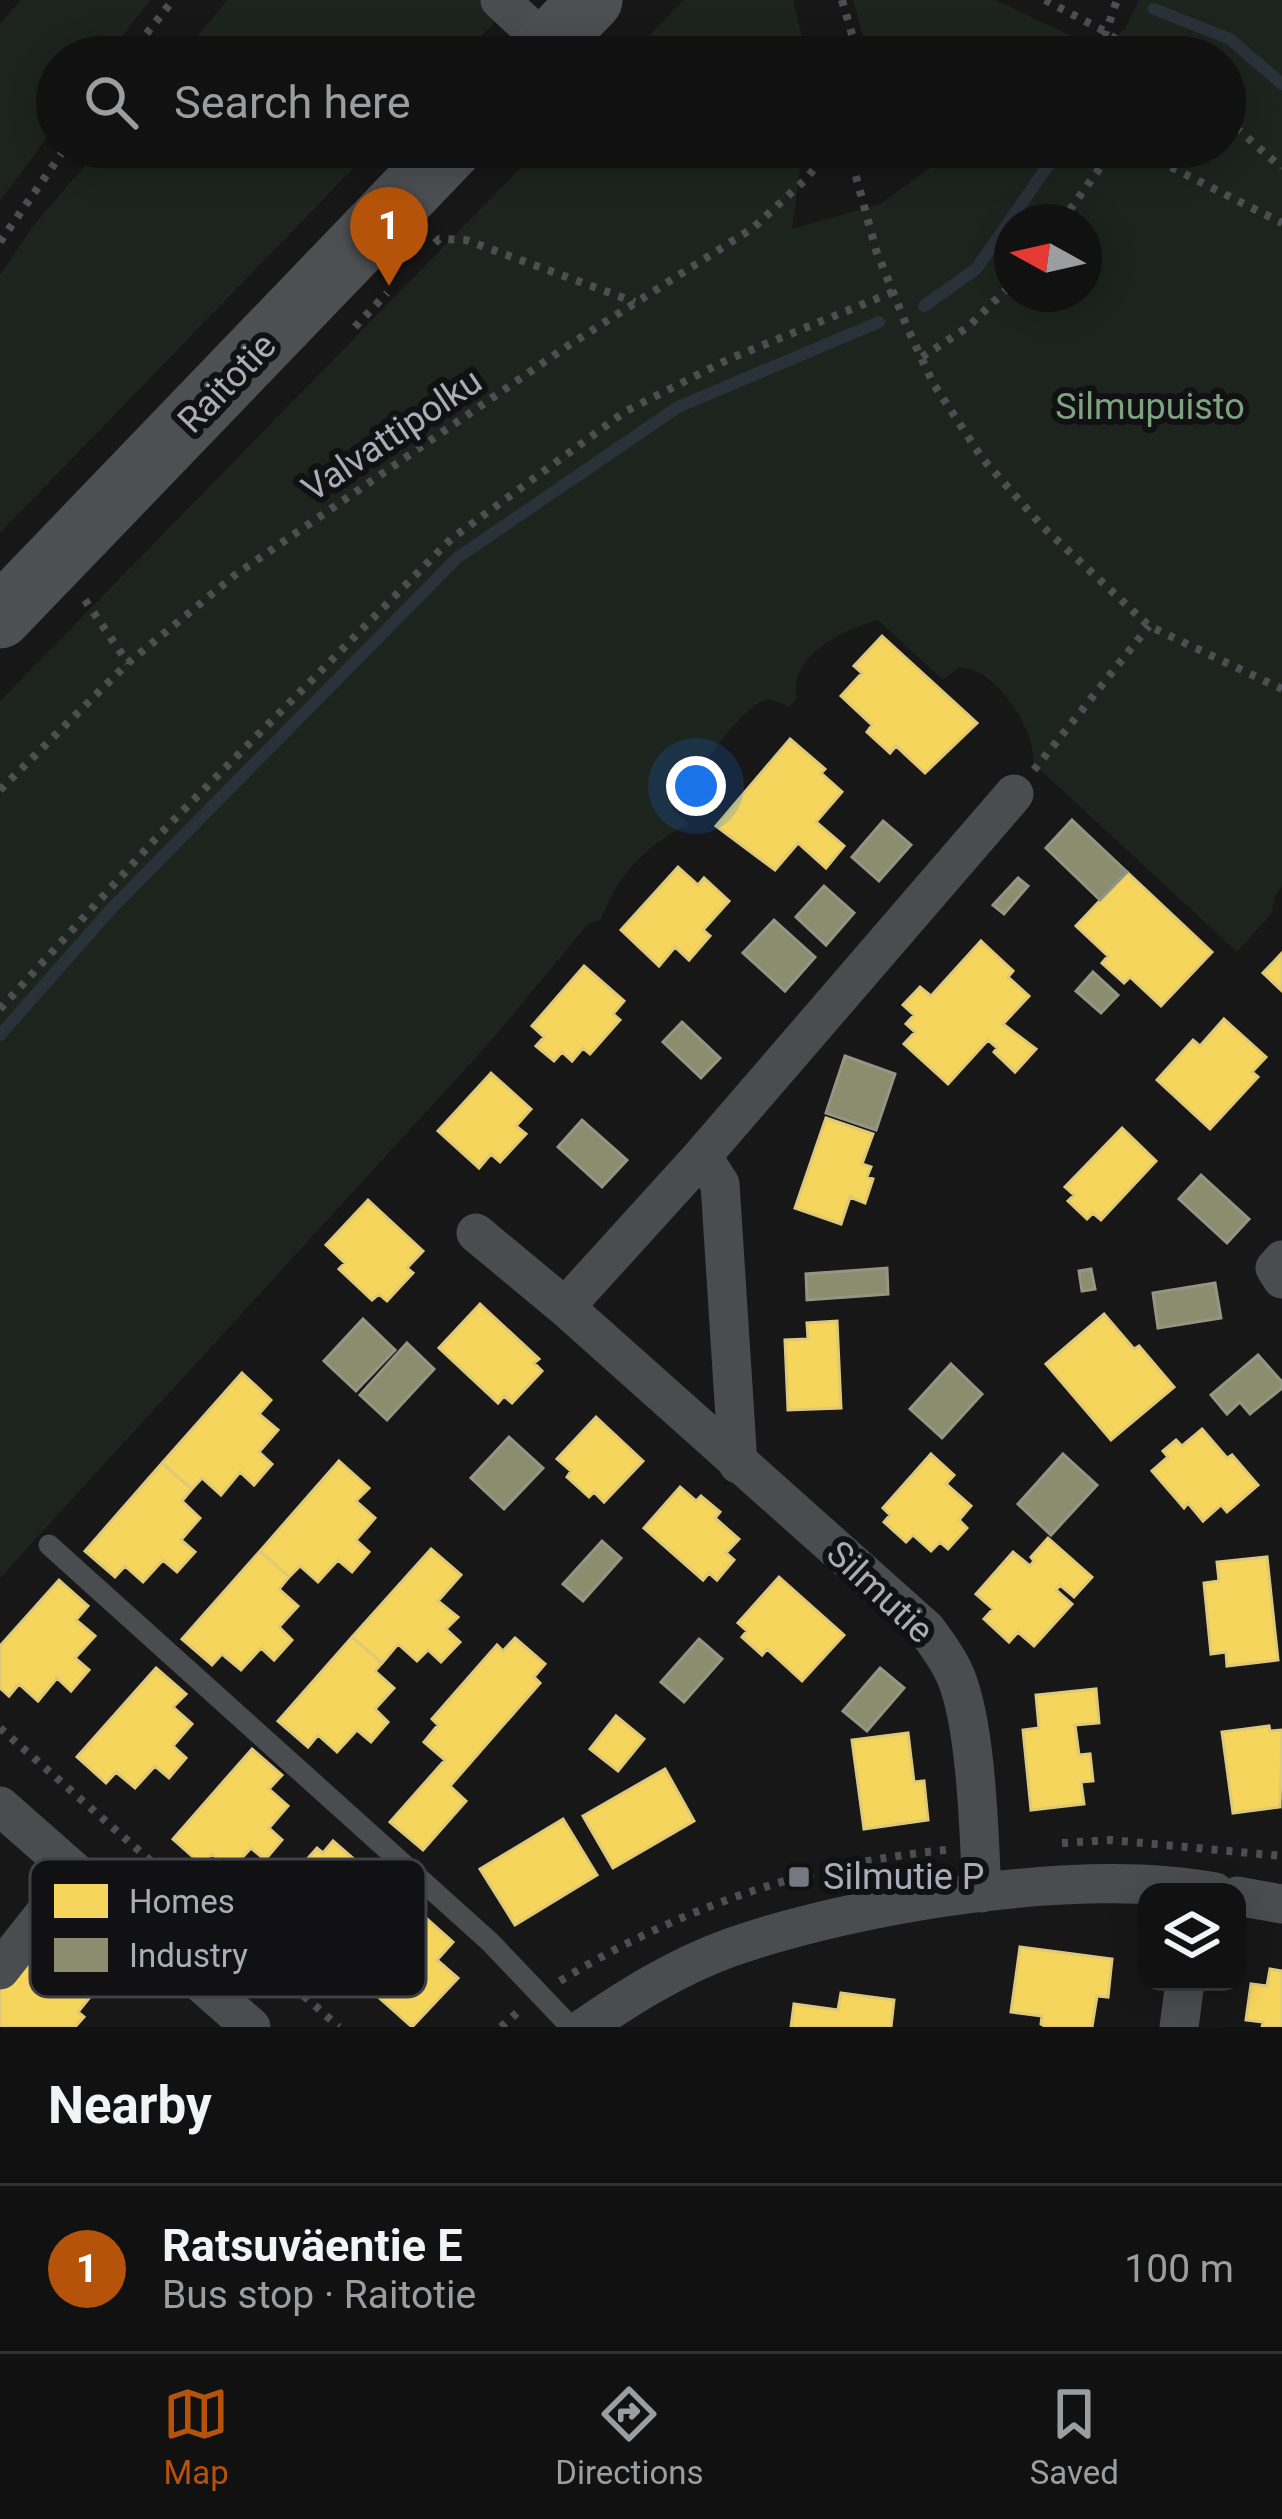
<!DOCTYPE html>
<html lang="en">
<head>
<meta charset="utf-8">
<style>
  body { margin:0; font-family:Roboto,sans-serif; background:#1e1f1f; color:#f1f3f6 }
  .controls { position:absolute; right:36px; bottom:36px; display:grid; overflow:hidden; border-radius:24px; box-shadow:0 6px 30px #0003 }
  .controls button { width:108px; height:108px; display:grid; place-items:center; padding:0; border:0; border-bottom:3px solid #303131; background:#111; color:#f1f3f6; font:60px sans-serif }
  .compass { position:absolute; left:994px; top:204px; width:108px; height:108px; border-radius:50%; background:#111; box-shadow:0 6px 30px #0003; rotate:278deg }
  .you { position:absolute; left:696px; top:786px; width:42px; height:42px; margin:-30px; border:9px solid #fff; border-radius:50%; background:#1a73e8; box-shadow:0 0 0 18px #1a73e833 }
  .badge { display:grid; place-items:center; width:78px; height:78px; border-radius:50%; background:#b45309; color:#fff; font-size:39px; font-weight:700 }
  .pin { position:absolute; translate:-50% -99px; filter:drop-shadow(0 3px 6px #0008) }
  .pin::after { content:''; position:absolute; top:63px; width:42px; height:36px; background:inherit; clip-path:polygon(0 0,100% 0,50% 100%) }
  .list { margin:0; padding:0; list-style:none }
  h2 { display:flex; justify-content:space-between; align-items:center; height:156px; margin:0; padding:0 48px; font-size:51px }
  h2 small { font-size:39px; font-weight:400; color:#9c9d9f }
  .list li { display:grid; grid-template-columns:78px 1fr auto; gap:36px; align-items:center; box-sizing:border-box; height:168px; padding:0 48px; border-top:3px solid #303131 }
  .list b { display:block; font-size:45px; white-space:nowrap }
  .list p { margin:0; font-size:39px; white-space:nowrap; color:#9c9d9f }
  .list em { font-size:39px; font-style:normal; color:#9c9d9f }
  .icon { flex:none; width:66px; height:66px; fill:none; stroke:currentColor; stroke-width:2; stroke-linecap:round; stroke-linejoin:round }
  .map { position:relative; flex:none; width:1282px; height:2027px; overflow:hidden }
  .search { position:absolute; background:#111; box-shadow:0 6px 30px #0003; left:36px; right:36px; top:36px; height:132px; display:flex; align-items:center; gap:30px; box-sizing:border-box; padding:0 42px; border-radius:66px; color:#9c9d9f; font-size:45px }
  .sheet { height:324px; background:#111 }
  nav { display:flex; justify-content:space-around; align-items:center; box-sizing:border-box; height:168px; border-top:3px solid #303131; background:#111; font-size:33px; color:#9c9d9f }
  nav a { display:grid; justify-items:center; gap:6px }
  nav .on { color:#b45309 }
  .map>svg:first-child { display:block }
  .green { fill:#1d241e; fill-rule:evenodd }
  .homes { fill:#f6d55c; stroke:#dfc978; stroke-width:3 }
  .industry { fill:#8c8c6e; stroke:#949684; stroke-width:3 }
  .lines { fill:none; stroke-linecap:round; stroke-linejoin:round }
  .stream { stroke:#2a3239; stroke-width:12 }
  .path { stroke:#4d4e52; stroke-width:8; stroke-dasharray:6 9; stroke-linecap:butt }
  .service { stroke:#4b4c50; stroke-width:21 }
  .minor { stroke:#4b4c50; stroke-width:39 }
  .primary { stroke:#4d4f52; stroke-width:63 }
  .poi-dot { fill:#757880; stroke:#111113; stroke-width:4.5 }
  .labels { text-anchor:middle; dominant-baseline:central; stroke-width:12; stroke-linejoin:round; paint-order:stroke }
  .street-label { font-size:36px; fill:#a8adb8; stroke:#111113 }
  .park-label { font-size:36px; fill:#7fa381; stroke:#111113 }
  .poi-label { font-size:36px; fill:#a8adb8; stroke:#111113; text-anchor:start }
  .key { fill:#111113; stroke:#3e4045; stroke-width:3 }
  .key-label { font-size:33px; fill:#a8adb8 }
</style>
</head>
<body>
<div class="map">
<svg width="1282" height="2027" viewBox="0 0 1282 2027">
  <rect width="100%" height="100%" fill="#171717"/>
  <path class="green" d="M21,0H150L107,57H57V124L0,201V24Z
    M228,0H516L461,57H179Z
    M684,0H793L807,57H628Z
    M853,0H995L1078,39L1063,57H865V43Z
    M1139,0H1282V887L1276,893L1271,914L1237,952L1033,763C1037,732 994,664 958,668L943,680L878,620C843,630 789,655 797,698L789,707C779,703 772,697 761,702C740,709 688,786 671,808L689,824C649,842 615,878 601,920L588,924L490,1042L0,1578V701L541,147H803L792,229L880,204L959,147H1225V57H1086L1125,29ZM1012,222H1084V294H1012Z
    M101,147H374L0,533V275L33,226Z"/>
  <path class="homes" d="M882,636L977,723L925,773L896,746L890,753L867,732L872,725L841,696L862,673L854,666Z
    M790,739L825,769L821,773L842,792L816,822L844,846L826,868L798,843L775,870L716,826Z
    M678,867L698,885L704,878L729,901L703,930L710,936L689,960L675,947L659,966L621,930Z
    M1127,872L1212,952L1161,1006L1130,977L1124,983L1102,963L1108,956L1076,926Z
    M981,941L1013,971L1008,977L1029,996L1003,1024L1036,1049L1015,1072L994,1052L997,1048L988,1040L948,1084L904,1044L915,1032L906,1024L914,1015L903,1005L920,987L931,996Z
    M1282,953V991L1263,973Z
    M584,966L624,1001L613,1014L620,1020L590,1054L583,1048L572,1061L562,1052L554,1061L536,1046L544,1037L532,1026Z
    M1224,1019L1266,1057L1252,1072L1258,1077L1210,1129L1157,1080L1193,1040L1200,1046Z
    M491,1073L531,1109L516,1126L526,1134L500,1162L491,1154L479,1168L438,1131Z
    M826,1118L873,1134L862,1164L871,1167L867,1177L873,1179L865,1203L850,1197L841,1224L795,1208Z
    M1122,1128L1156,1161L1101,1220L1093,1213L1087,1219L1068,1201L1074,1195L1065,1187Z
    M368,1200L423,1251L407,1268L413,1273L387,1301L379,1294L372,1300L339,1269L345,1263L326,1245Z
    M480,1304L539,1359L534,1363L542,1371L512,1403L504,1396L498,1403L439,1348Z
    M1104,1314L1134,1349L1139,1346L1174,1387L1111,1440L1046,1364Z
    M837,1321L841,1408L788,1410L785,1340L808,1339L807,1323Z
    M242,1373L271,1400L259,1414L278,1430L259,1452L272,1464L254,1485L240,1472L221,1495L202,1478L192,1489L162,1463Z
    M596,1417L643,1461L604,1502L594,1492L589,1497L567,1477L571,1471L557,1459Z
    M1202,1429L1227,1458L1232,1455L1258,1485L1227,1512L1221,1505L1203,1521L1188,1503L1184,1508L1152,1471L1168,1457L1163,1451L1176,1440L1182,1446Z
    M931,1454L954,1475L946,1484L971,1506L959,1520L967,1528L948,1549L940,1542L931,1551L913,1535L906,1542L884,1522L890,1515L883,1508Z
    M339,1461L369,1488L356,1501L375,1518L356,1540L369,1552L352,1572L338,1560L318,1582L300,1566L289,1577L260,1551Z
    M162,1463L192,1489L182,1501L200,1518L181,1540L195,1552L177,1572L163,1560L143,1582L125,1566L115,1577L85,1551Z
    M680,1487L696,1501L701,1496L720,1512L715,1518L739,1539L726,1553L734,1560L717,1580L709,1573L703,1580L644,1528Z
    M1048,1538L1092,1577L1074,1597L1060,1585L1056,1590L1072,1604L1034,1646L1018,1632L1009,1642L984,1619L993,1609L976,1594L1013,1552L1030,1566L1034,1561L1031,1557Z
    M431,1549L461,1575L438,1601L458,1617L446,1629L460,1642L441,1662L428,1650L417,1661L398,1644L382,1663L352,1637Z
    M260,1551L289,1577L279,1589L298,1606L279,1627L292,1640L274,1660L261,1648L241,1670L222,1654L212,1665L182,1639Z
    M1267,1557L1278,1660L1227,1666L1226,1652L1211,1654L1204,1583L1219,1581L1217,1562Z
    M779,1577L844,1635L802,1681L767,1649L762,1655L742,1637L747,1631L738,1623Z
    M59,1580L88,1606L76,1620L95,1636L75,1658L89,1670L71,1691L57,1678L38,1701L19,1684L9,1696L0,1688V1646Z
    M352,1637L382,1663L375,1671L394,1688L375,1709L388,1722L371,1742L357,1730L337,1752L318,1735L308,1747L278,1721Z
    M515,1638L545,1664L534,1677L540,1683L450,1786L466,1801L423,1850L390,1822L445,1760L424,1742L438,1725L432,1719L497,1645L503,1651Z
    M156,1668L186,1694L173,1707L192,1724L173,1746L186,1758L169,1778L155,1766L135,1788L116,1772L106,1783L77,1757Z
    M1096,1689L1099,1723L1075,1725L1079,1755L1090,1754L1093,1781L1081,1782L1084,1804L1031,1810L1023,1730L1039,1728L1036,1695Z
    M616,1716L644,1739L618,1771L590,1749Z
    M1269,1726L1270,1731L1282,1730L1280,1807L1233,1813L1222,1732Z
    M908,1733L914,1782L924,1781L928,1820L864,1829L852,1740Z
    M252,1749L282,1775L269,1789L288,1806L269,1828L282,1840L265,1860L251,1848L231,1870L212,1854L202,1865L173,1839Z
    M665,1769L694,1821L613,1868L583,1816Z
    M563,1819L597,1875L515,1925L480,1869Z
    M333,1841L362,1866L349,1880L365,1894L321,1944L271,1900L317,1848L323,1853Z
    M425,1917L453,1942L437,1960L458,1978L412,2027L365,1985Z
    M62,1932L94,1960L78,1979L94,1992L78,2012L84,2017L75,2027H0V1987L28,1955L36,1962Z
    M1020,1947L1112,1959L1108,1997L1097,1996L1092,2027H1046L1041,2024L1042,2016L1011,2012Z
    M1270,1969L1282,1971V2027H1262L1263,2022L1246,2020L1251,1984L1267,1986Z
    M841,1993L894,2000L891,2027H791L794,2004L838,2010Z"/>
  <path class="industry" d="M1072,820L1127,872L1100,900L1046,848Z
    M883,821L911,845L879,881L852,857Z
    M1018,878L1028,886L1004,914L993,905Z
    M824,886L854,913L826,945L796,917Z
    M774,920L815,957L785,991L743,953Z
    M1093,972L1118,995L1101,1013L1076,991Z
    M682,1022L720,1058L701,1078L663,1042Z
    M845,1056L895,1074L876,1130L826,1113Z
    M582,1120L627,1160L602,1187L558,1147Z
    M1201,1175L1249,1219L1227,1243L1179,1199Z
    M887,1268L888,1294L807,1300L806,1274Z
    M1091,1269L1095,1289L1082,1291L1079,1271Z
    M1215,1283L1221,1318L1158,1328L1153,1293Z
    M363,1319L395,1350L356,1391L324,1361Z
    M407,1343L434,1369L387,1420L360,1395Z
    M1258,1355L1282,1382V1388L1250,1414L1240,1402L1227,1414L1211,1395Z
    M951,1364L982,1394L942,1438L910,1409Z
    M509,1437L543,1468L504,1509L471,1478Z
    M1063,1454L1097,1485L1051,1535L1018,1504Z
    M602,1541L621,1558L583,1601L563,1584Z
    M699,1639L722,1659L684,1702L661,1682Z
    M880,1668L904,1688L867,1731L843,1711Z"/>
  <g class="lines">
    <path class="stream" d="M1154,9L1230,39L1282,84
      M924,306L976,269L1061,147
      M0,1035L112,908L457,558L678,407L879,322"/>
    <path class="path" d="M842,0L856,48L854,57
      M1045,0L1106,32L1141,57
      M128,57L173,0
      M1082,57L1106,32L1117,0
      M1225,118L1282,168
      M848,147L876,250L907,327L933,383L982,458L1043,527L1149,626L1282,689
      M1131,147L1282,223
      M1061,222L1115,147
      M0,242L66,147
      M435,243L439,239L466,240L635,302
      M355,327L387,293
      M922,357L968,327L1012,284
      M85,600L128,663
      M1034,770L1149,626
      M0,790L128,663L235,575L569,345L753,228L805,180L832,147
      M0,1009L159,835L451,539L626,411L729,359L893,292
      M0,1728L339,2027
      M1062,1843L1111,1840L1282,1856
      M560,1981C677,1909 809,1863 946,1850
      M501,2027L519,2011"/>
    <path class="service" d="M49,1545L490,1942L571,2027"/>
    <path class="minor" d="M500,0L548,45
      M702,1156L720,1184L738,1464
      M476,1233L565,1307
      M1282,1260L1275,1268L1282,1279
      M0,1806L251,2027
      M982,1893C979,1836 977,1729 956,1677C949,1660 937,1644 926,1629L565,1307L702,1156L1014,794
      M1237,1896L1282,1904
      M0,1970L45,1913
      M585,2027C630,1996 677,1967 729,1948C857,1903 1080,1867 1215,1892
      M1179,2027L1185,1982"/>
    <path class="primary" d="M536,57L591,0
      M0,617L452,147"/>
  </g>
  <rect class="poi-dot" x="787" y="1865" width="24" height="24" rx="6"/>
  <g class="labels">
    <g class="street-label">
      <text transform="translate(227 383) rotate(-46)">Raitotie</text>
      <text transform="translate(392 435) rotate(-34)">Valvattipolku</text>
      <text transform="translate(880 1592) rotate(43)">Silmutie</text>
    </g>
    <g class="park-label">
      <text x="1150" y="407">Silmupuisto</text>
    </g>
    <g class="poi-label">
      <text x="823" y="1877">Silmutie P</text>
    </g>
  </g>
  <rect x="30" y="1859" width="396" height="138" rx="18" class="key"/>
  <rect x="54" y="1884" width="54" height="34" fill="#f6d55c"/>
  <rect x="54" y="1938" width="54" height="34" fill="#8c8c6e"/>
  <g class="key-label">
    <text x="129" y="1913">Homes</text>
    <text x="129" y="1967">Industry</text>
  </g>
</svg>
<div class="controls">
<button><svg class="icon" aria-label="layers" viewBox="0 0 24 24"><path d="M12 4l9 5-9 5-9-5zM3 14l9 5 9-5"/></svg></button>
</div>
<svg class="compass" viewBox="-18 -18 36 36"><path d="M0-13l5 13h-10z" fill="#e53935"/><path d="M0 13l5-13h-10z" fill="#9c9d9f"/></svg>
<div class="you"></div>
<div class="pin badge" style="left:389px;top:286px">1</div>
<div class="search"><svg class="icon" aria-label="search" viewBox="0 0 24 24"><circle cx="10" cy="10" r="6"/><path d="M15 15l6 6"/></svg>Search here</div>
</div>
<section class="sheet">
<h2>Nearby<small></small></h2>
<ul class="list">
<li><span class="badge">1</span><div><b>Ratsuväentie E</b><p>Bus stop · Raitotie</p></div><em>100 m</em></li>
</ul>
</section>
<nav>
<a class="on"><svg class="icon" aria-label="map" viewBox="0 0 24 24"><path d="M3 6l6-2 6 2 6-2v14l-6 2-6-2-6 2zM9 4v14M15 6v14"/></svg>Map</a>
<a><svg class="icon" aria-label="directions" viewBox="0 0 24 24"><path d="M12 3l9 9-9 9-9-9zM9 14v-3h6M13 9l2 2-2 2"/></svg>Directions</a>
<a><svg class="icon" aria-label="saved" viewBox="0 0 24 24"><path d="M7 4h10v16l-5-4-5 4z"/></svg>Saved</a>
</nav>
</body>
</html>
